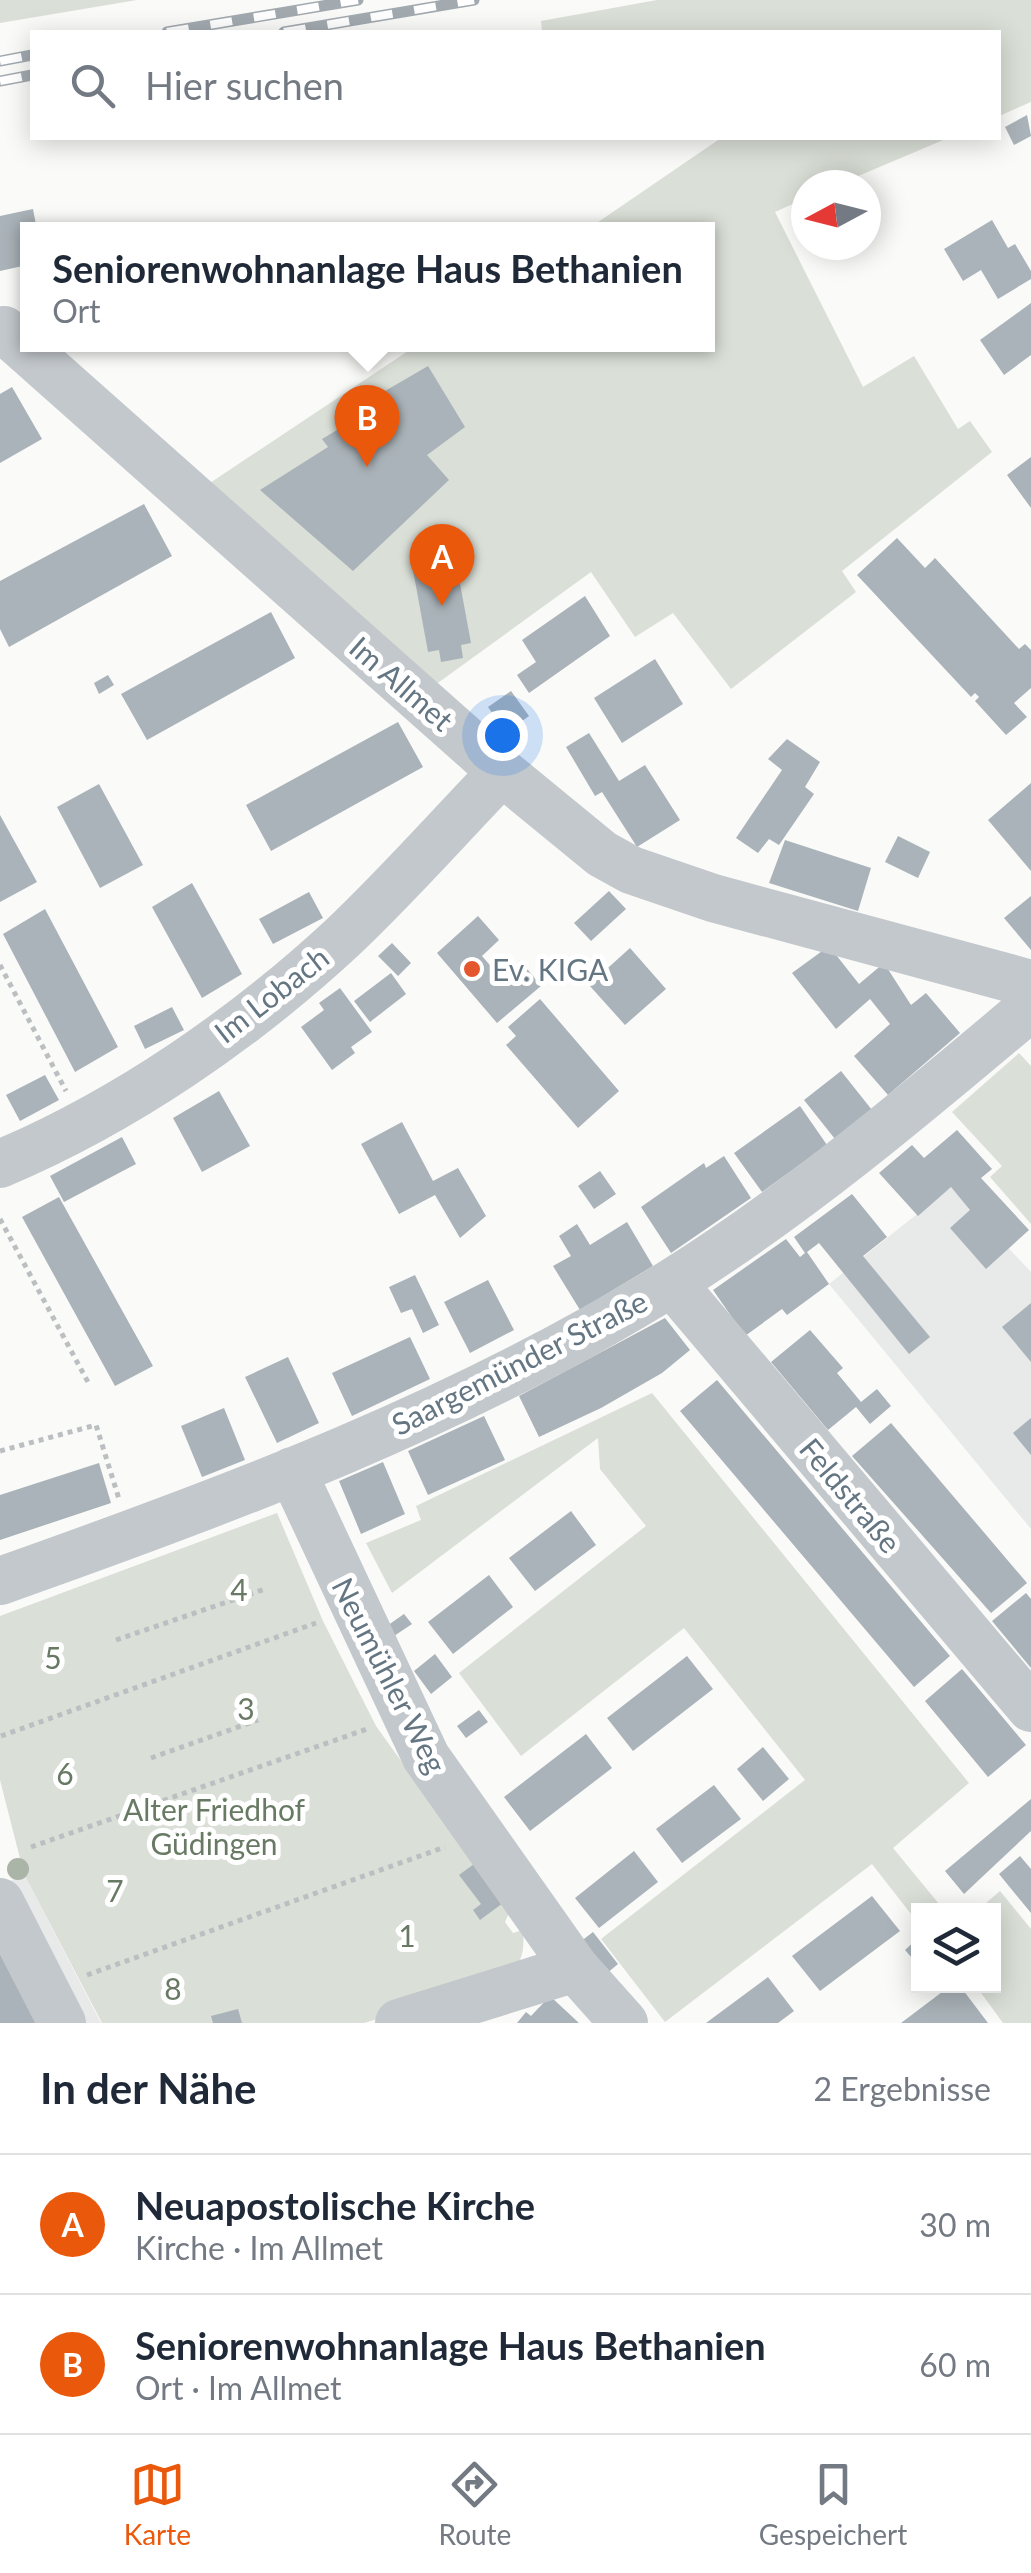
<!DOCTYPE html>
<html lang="de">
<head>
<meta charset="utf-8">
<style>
  body { margin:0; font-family:Lato,sans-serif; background:#f2f2f3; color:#1f2937 }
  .controls { position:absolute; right:30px; bottom:30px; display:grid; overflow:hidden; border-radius:0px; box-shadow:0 5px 25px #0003 }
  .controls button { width:90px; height:90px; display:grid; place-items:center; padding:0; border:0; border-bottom:2px solid #e0e1e3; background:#fff; color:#1f2937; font:50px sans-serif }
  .compass { position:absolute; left:791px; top:170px; width:90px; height:90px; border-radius:50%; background:#fff; box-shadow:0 5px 25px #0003; rotate:263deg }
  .you { position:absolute; left:502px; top:735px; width:35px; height:35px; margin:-25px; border:8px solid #fff; border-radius:50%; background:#1a73e8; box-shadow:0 0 0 15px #1a73e833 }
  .badge { display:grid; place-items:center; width:65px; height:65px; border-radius:50%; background:#ea580c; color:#fff; font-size:32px; font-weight:700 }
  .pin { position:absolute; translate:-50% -82px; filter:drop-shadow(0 2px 5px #0008) }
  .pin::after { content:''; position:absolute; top:52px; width:35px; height:30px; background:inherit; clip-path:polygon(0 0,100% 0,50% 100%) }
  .popup { position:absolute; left:20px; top:222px; width:695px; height:130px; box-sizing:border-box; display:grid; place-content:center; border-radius:0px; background:#fff; filter:drop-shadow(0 2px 8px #0005); font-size:32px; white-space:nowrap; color:#747a83 }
  .popup b { font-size:38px; color:#1f2937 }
  .popup::after { content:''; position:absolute; left:50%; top:100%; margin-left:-20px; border:20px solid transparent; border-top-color:#fff }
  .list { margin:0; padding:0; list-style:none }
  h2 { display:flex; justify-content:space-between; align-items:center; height:130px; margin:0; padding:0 40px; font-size:42px }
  h2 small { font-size:32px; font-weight:400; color:#747a83 }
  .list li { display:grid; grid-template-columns:65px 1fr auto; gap:30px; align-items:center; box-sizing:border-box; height:140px; padding:0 40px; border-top:2px solid #e0e1e3 }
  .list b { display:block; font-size:38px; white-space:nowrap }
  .list p { margin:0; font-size:32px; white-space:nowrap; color:#747a83 }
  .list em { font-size:32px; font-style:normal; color:#747a83 }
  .icon { flex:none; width:55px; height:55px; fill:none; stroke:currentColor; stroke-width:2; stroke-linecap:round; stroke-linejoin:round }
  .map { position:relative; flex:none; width:1031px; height:2023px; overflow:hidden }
  .search { position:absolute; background:#fff; box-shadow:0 5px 25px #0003; left:30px; right:30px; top:30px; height:110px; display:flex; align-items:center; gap:25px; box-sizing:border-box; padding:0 35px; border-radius:0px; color:#747a83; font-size:38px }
  .sheet { height:410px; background:#fff }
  nav { display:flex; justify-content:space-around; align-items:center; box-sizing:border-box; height:140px; border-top:2px solid #e0e1e3; background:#fff; font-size:28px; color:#747a83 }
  nav a { display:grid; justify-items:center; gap:5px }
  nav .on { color:#ea580c }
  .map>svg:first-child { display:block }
  .built { fill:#e8e9e9 }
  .green { fill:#dadfd7 }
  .building { fill:#aab3b9 }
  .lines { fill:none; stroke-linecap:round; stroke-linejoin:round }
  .path { stroke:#bbbfc2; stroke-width:5; stroke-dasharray:5 5; stroke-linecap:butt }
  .minor { stroke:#c3c8cc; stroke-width:48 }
  .rail-casing { stroke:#a2aab0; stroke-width:11 }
  .rail { stroke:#fff; stroke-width:8; stroke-dasharray:22; stroke-linecap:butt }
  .tree { fill:#aab4a7 }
  .poi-dot { fill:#e4572e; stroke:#fff; stroke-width:4 }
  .labels { text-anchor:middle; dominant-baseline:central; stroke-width:10; stroke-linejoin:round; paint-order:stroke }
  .street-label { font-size:30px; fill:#657683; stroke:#fff }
  .poi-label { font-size:30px; fill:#657683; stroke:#fff; text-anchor:start }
  .park-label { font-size:30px; fill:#687a64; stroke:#fff }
</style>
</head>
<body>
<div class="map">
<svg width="1031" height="2023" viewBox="0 0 1031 2023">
  <rect width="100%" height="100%" fill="#fafaf8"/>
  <path class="built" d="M951,1187L1031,1272V1529L829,1284Z
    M24,1874L101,2023H0V1887Z"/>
  <path class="green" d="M0,0H137L0,23Z
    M657,0H1031V102L999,116L998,32H542L541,21Z
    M721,138H948L837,185H806V198L775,212L863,387L914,356L958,429L970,421L992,452L842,571L856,592L731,689L673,613L635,637L591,572L435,685L207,485L417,345L707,344V230L588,229Z
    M1019,1053L1031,1066V1224L990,1177L1002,1166L952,1112Z
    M652,1393L969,1783L893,1848L944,1910H918V1923L872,1864L665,2022L601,1939L805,1780L684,1628L521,1756L459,1673L646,1526L600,1469L598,1438L392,1593L366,1543L421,1520L416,1506Z
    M277,1513L323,1621L376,1726L503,1903L509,1913L505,1922L513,1933L523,1930C525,1956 521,1966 500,1982L364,2023H102L24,1874L0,1780V1616Z
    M1000,1891L1031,1929V2023H1003L976,1986H994V1910H978Z"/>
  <path class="building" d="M1027,115L1031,136L1014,145L1005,127Z
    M33,209L37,230H27V265L0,271V216Z
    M992,220L1008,248L1015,244L1031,271V279L998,299L981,270L963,281L944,249Z
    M1031,303V355L1004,375L980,340Z
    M428,366L465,427L427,455L449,480L353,571L260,490L328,447L322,439L377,406L373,398Z
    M12,387L42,439L0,463V394Z
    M1031,457V508L1007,475Z
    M144,504L172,556L9,647L0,629V581Z
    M897,538L925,568L935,558L1019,649L1025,644L1031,650V688L1014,703L1027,717L1006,735L975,701L979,697L975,693L971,697L857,575Z
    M456,562L471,643L461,645L463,658L441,662L439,650L428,652L413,570Z
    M585,596L610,636L529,693L517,675L536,662L522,640Z
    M271,612L295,658L147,740L121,694Z
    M655,659L683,704L622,743L594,698Z
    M108,675L114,685L99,694L94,683Z
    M511,691L529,716L506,733L488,707Z
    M398,722L423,767L271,851L246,805Z
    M589,733L619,781L645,765L680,820L637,847L602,792L595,796L566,747Z
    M787,739L820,762L805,787L814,794L779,845L769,839L758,853L736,838L782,770L768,759Z
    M1031,783V871L988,820Z
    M99,784L143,865L100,888L57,807Z
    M0,815L37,882L0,902Z
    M898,836L930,852L918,878L885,862Z
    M785,840L871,868L858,911L769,883Z
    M192,883L242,974L202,998L152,907Z
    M609,891L626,909L591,941L574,923Z
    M309,892L323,918L273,944L259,919Z
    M1031,896V950L1004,918Z
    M45,909L118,1047L75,1072L3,934Z
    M478,916L499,940L482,956L500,977L520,960L541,986L497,1023L437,953Z
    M392,943L411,963L398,976L378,956Z
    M829,946L859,984L884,963L911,1005L926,993L960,1033L888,1095L854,1056L890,1024L870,999L836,1029L792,973Z
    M630,948L666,989L625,1025L589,985Z
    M391,973L406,994L370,1022L354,1001Z
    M340,988L372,1032L351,1047L355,1053L332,1070L301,1027L324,1010L319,1003Z
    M540,999L619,1091L578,1128L506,1045L516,1036L508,1027Z
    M172,1007L184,1030L145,1049L134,1026Z
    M841,1071L872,1110L835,1139L804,1100Z
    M45,1075L59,1100L20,1121L6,1095Z
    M219,1091L250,1146L202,1172L173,1118Z
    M800,1106L827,1145L762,1192L734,1153Z
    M402,1122L433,1181L458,1168L486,1216L460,1238L435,1195L399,1214L361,1144Z
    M957,1130L992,1169L981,1178L1029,1230L986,1269L950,1228L970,1210L951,1187L918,1216L879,1173L912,1145L924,1158Z
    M122,1137L136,1164L64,1202L50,1176Z
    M724,1156L751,1198L671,1253L641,1207L704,1163L706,1168Z
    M600,1171L616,1194L594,1209L578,1186Z
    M852,1194L887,1237L863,1256L930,1337L909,1354L819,1243L807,1252L829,1284L787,1315L782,1309L745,1336L713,1290L786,1239L800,1257L805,1253L794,1237Z
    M59,1197L153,1366L115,1386L22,1217Z
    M627,1222L653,1266L580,1310L553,1266L571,1256L559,1236L577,1224L590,1245Z
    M415,1275L439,1325L423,1333L412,1309L401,1313L389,1287Z
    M488,1280L514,1330L470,1353L444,1302Z
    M1031,1303V1362L1002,1327Z
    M665,1318L690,1350L662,1373L601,1408L539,1437L519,1396Z
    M810,1330L843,1368L837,1373L861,1402L877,1389L891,1406L870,1424L856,1407L828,1430L771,1362Z
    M410,1337L430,1379L352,1416L332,1373Z
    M288,1357L319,1423L277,1443L245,1377Z
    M717,1380L950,1656L914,1687L680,1411Z
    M224,1408L245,1460L202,1477L181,1426Z
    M484,1416L505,1460L428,1495L408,1451Z
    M1031,1418V1455L1013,1433Z
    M891,1423L1027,1583L991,1613L852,1456Z
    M383,1462L405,1514L361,1534L339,1481Z
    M99,1463L111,1503L0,1540V1495Z
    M571,1511L596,1545L535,1591L509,1558Z
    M489,1575L513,1607L453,1654L428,1622Z
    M1026,1593L1031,1599V1668L992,1621Z
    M404,1614L412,1624L391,1638L384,1628Z
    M435,1654L452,1677L431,1694L414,1671Z
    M687,1656L713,1689L633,1751L607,1718Z
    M962,1669L1026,1745L988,1777L925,1701Z
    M479,1710L488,1722L466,1738L457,1726Z
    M586,1734L612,1768L530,1831L504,1797Z
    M763,1747L789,1779L763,1801L737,1769Z
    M714,1785L741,1819L682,1863L656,1829Z
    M1031,1799V1831L964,1894L945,1871Z
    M634,1851L658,1882L599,1928L575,1898Z
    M1020,1856L1031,1869V1913L999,1874Z
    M474,1864L503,1903L480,1920L473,1910L481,1904L459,1875Z
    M872,1896L900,1931L820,1991L792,1956Z
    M593,1932L618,1964L606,1974L580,1942Z
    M918,1938V1965L905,1950Z
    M0,1953L44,2023H0Z
    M768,1977L794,2011L778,2023H706Z
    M950,1986H960L988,2023H901Z
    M550,1996L579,2023H517L526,2012L531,2016Z
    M238,2009L242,2023H213L211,2016Z"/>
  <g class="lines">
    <path class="path" d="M0,965L66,1091
      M0,1219L89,1384
      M0,1451L96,1425L119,1499
      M116,1640L265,1589
      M1,1736L316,1623
      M151,1758L258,1720
      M31,1847L370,1728
      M87,1975L445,1847"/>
    <path class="minor" d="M4,330L502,772L602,854L631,870L713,898L1031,984
      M0,1164C125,1111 244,1029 343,937C398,885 449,827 502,772
      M672,1283L1031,1708
      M292,1471L426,1757L575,1968L624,2023
      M0,1581C229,1500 463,1413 671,1283C799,1203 916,1104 1031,1007
      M0,1902L62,2023
      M399,2023L575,1968"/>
    <defs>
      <path id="rail" d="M167,32L358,0
        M284,32L474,0
        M0,61L32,55
        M0,81L32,75"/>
    </defs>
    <use href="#rail" class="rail-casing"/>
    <use href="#rail" class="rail"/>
  </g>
  <circle class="tree" cx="18" cy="1869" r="11"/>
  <circle class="poi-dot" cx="472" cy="969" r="10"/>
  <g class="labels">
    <g class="street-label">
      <text transform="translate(402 683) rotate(41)">Im Allmet</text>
      <text transform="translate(271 994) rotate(-38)">Im Lobach</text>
      <text transform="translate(519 1362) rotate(-27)">Saargemünder Straße</text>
      <text transform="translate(851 1495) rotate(50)">Feldstraße</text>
      <text transform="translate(390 1675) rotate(63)">Neumühler Weg</text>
    </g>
    <g class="poi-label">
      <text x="492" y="969">Ev. KIGA</text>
    </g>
    <g class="park-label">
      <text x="239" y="1589">4</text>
      <text x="53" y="1657">5</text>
      <text x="246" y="1708">3</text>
      <text x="65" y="1773">6</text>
      <text x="214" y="1809">Alter Friedhof<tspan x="214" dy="34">Güdingen</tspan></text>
      <text x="115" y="1890">7</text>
      <text x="407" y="1935">1</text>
      <text x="173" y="1988">8</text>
    </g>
  </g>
</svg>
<div class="controls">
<button><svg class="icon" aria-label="layers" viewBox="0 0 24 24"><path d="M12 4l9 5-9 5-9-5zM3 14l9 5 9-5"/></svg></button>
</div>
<svg class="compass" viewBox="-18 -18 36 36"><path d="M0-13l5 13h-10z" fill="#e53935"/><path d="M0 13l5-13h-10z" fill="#747a83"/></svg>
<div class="you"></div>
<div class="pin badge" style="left:442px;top:606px">A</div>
<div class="pin badge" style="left:367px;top:467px">B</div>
<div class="popup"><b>Seniorenwohnanlage Haus Bethanien</b>Ort</div>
<div class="search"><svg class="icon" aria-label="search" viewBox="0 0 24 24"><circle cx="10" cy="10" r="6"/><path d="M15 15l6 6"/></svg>Hier suchen</div>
</div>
<section class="sheet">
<h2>In der Nähe<small>2 Ergebnisse</small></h2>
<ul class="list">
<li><span class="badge">A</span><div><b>Neuapostolische Kirche</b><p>Kirche · Im Allmet</p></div><em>30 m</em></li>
<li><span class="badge">B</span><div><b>Seniorenwohnanlage Haus Bethanien</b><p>Ort · Im Allmet</p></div><em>60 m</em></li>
</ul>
</section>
<nav>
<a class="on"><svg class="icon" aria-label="map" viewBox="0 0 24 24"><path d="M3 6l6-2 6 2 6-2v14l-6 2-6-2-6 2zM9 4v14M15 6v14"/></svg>Karte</a>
<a><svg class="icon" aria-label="directions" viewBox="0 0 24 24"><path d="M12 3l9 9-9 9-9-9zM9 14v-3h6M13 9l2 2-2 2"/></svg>Route</a>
<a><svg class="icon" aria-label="saved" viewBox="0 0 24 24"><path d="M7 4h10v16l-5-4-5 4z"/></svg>Gespeichert</a>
</nav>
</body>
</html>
